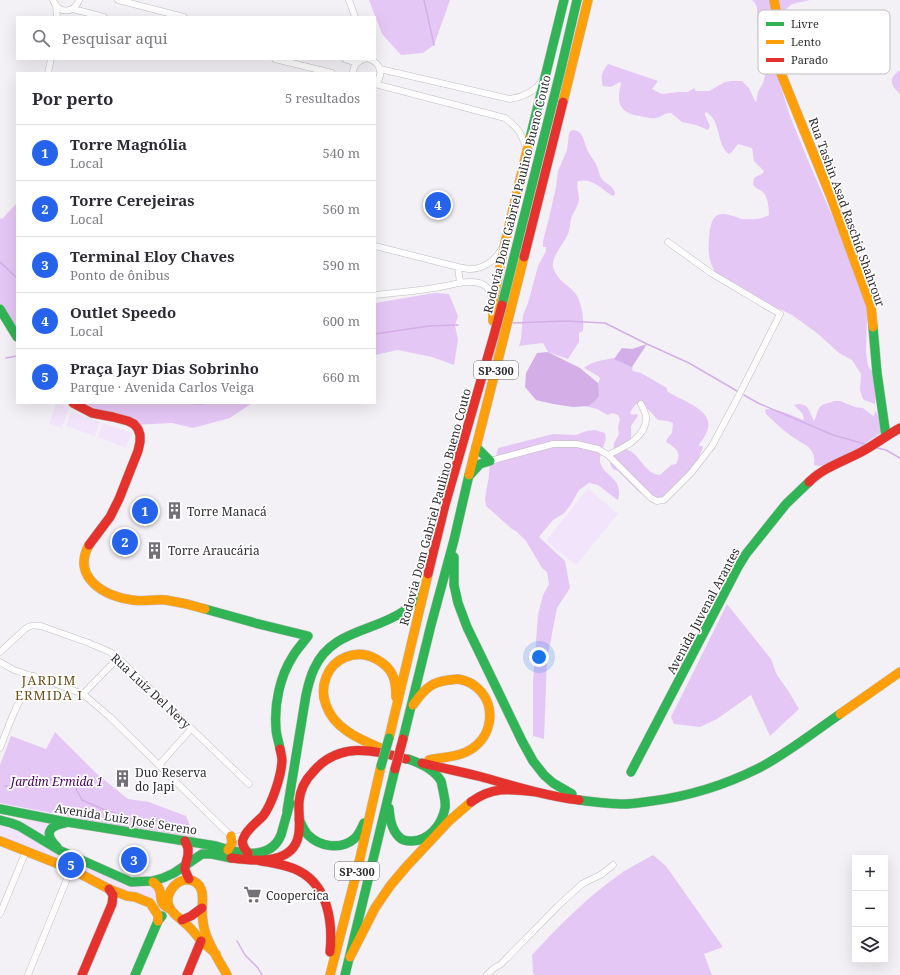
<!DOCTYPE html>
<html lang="pt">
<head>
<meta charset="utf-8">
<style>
  body { margin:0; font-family:"Noto Serif",serif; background:#f2f2f3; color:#2b2b33 }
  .controls { position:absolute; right:12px; bottom:12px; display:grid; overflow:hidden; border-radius:0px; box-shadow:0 4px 16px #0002 }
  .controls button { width:36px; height:36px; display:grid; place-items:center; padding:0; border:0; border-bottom:1px solid #e1e1e2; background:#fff; color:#2b2b33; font:20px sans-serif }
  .you { position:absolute; left:539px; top:657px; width:14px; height:14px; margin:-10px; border:3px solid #fff; border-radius:50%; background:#1a73e8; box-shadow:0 0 0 6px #1a73e833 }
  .badge { display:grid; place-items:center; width:26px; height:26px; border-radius:50%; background:#2563eb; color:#fff; font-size:13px; font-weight:700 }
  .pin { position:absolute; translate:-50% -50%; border:2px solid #fff; box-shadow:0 1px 4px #0006 }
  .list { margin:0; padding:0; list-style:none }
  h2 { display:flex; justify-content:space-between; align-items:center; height:52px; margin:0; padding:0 16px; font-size:17px }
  h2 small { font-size:13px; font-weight:400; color:#7c7c81 }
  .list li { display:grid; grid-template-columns:26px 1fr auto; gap:12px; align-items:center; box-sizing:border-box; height:56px; padding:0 16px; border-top:1px solid #e1e1e2 }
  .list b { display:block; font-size:15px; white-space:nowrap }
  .list p { margin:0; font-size:13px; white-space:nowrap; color:#7c7c81 }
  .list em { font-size:13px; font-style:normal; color:#7c7c81 }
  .icon { flex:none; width:22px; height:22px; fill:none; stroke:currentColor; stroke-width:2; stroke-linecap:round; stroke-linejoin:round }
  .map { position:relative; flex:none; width:900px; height:975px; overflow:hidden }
  .search { position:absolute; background:#fff; box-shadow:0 4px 16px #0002; left:16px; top:16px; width:360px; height:44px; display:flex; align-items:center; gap:10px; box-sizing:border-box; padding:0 14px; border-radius:0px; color:#7c7c81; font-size:15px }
  .panel { position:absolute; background:#fff; box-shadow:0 4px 16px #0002; left:16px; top:72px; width:360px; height:332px; border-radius:0px }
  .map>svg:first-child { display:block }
  .green { fill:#f2e4fa }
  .forest { fill:#e5c7f5; fill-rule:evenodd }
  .water { fill:#d4afe7 }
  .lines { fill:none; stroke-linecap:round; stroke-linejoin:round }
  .stream { stroke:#d4afe7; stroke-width:1.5 }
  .street-casing { stroke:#bfbdc0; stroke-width:7 }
  .fast-casing { stroke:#bfbdc0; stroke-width:10 }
  .slow-casing { stroke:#bfbdc0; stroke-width:10 }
  .jam-casing { stroke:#bfbdc0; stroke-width:10 }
  .street { stroke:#fdfdfe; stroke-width:6 }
  .fast { stroke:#30b455; stroke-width:9 }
  .slow { stroke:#ff9f0a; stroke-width:9 }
  .jam { stroke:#e5322d; stroke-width:9 }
  .fast-bridge-casing { stroke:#bfbdc0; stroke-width:10; stroke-linecap:butt }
  .jam-bridge-casing { stroke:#bfbdc0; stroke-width:10; stroke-linecap:butt }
  .fast-bridge { stroke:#30b455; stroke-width:9 }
  .jam-bridge { stroke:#e5322d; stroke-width:9 }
  .labels { text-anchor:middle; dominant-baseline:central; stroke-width:3.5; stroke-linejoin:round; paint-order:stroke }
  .shield { fill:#fff; stroke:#6d6b6e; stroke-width:1 }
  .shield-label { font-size:11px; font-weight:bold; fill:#2e2c30 }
  .street-label { font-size:12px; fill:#2e2c30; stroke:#fff }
  .poi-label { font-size:12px; fill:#2e2c30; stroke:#fff; text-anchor:start }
  .park-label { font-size:12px; font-style:italic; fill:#490063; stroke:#fff }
  .neighbourhood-label { font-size:13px; letter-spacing:1px; fill:#6b4e17; stroke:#fff }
  .key { fill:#fff; stroke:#c0c0c1; stroke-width:1 }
  .key-label { font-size:11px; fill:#2e2c30 }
</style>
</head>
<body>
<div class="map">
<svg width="900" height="975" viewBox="0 0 900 975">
  <rect width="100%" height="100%" fill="#f4f1f6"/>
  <path class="green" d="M56,403L69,407L62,428L49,424Z
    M71,412L100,422L95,436L66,426Z
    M103,423L132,433L126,448L98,437Z
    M588,488L618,514L576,565L546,541Z
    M28,817L58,822L48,842L21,824Z
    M0,823L12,828L32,839L57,855L89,869L130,885L144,888L154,887L156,889L158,896L154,899C134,897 108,885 90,876C60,863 30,849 0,835Z"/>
  <path class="forest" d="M369,0H450L434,45L423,53L401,55L382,34Z
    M752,0H810L792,4L784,11L776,14L773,19L770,36L767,47L770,61L779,81L790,116L807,158L847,250L864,295L867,314L866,352L868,366L870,369L873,371L876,395L875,404L864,400L862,397L860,389L861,374L852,360L839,353L817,333L792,315L782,310L759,302L716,273C708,261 708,251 709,237C710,231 710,222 715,217C721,210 735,217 742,219C750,220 762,219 769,215C769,209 768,197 763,192C759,188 757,191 753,184L754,178L763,173L764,171L754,161L752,148L738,144L731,153L729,154C716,145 722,121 706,112L705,113V115L710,126L708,130L696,125L682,122L671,113C663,113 662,117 656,118C651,119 645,117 640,116C629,115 618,109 619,97C619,92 620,88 621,84L620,82L611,87L603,86C600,76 602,72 608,64L658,81L652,89L662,94L679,92H688L694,88L696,91H709L725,82L732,81H742L749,88L755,101L756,102L758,92L763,83L765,76L758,51L757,8L755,3Z
    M900,70V94C890,84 888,79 900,70Z
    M572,130C584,129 584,145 589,153C591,157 594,160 596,164C598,168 599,174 601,178C606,185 614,185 615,194L614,196L611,195C601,188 592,178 578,181C576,187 579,193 579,199C578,207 573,212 571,219C570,224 570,229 568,234C564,243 551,258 553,267C556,279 567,284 575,293C582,302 584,319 583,331L579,333V342L568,359L548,352L543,343L519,346L521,339L523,315L528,303L538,266L546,251V247H543V241L549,218L556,187L558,171L567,150L569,133Z
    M17,203V329L0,303V218L2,219Z
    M434,293L449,294L458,316L455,325L458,340L454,365L432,357L398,350L375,355V303Z
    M613,358L622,359L633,367L632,369L633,371L641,373L667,388V391C679,400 713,409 708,428C707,434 702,440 699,445V446H702L703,447L694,471L663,497L655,498L639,492L618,471L613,469L611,466L610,463L613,455L614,443L619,434L618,428L620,419L618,415L612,413L608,415L597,409L581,405L598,384L600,378L598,376L584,368C592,361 604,360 613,358ZM636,404C645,403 652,414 658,420L667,421L673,423L672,433L667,439L666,442C676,448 682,452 676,464L671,465L660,475C648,475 641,459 632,452C630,451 628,450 626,449L631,439V426L638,416L637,414L632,415L630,413L632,409Z
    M834,401H840L855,407L863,408L873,416L874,415L875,411L876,412L879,418L882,432L859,448L826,467L814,465C815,460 814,454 811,450C807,444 795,440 790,435C781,429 774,421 766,414L765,411L766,409C780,409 791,415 803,420L804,418L802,413L794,405C808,401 809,411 814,421C817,416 817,409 821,406C824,403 830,403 834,401Z
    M82,403H252L230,418L193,428L172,423L135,425L88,407Z
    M595,430L605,433C608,443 599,451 600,461C602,477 624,476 618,500L616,499L598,485L589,483L579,490L570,506L563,514L553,520L539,537L565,561L570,588L557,608L547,660L544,739L533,736V681L538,615L543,595L549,584L547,572L542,568L526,541L517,532L512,529L486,506L485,499L489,475L490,459L496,456L498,448L553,434L576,435L586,431Z
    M727,604L771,659L777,675L789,692L799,709L770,736L751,695L717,719L700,727L674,724L671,717Z
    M55,732L97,774L128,799L149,802L186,816L195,837L92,821L0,803V765L11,736L46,749Z
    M653,855L666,866L723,947L704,954L712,975H535L533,973L532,955C560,925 589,895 623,872C632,866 643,861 653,855Z"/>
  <path class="water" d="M647,344L632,367L614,359L622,348L632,349Z
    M548,352L580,368L598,383L599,396L594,402L588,406L573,407L553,404L536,400L525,387L526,373L537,353Z"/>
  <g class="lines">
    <path class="stream" d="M424,0L434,45
      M0,262L17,278
      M513,323L565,321L605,323L647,344L689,363L737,391
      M375,334L429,326L458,325
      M6,358L17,356
      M744,395L758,403L833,435L865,444
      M190,403L202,404L205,403
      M877,448L886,450L900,458
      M5,786L35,787L54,778L74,785L82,800L105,810L131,818L166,822
      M237,941L245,955L258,968L262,975"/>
    <defs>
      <path id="street" d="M53,0C58,14 74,14 79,0
        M118,0L184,17
        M349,0L355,17
        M56,6L57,17
        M73,9L104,17
        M275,59L332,73
        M345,59L356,63
        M369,59C381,63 384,75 375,84
        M380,69L510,99C523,97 534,92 542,81
        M48,73L51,59
        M353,73C353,66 358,60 365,59
        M375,84L505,118C518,128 521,132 526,148
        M375,246L458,267C463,268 467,269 471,269C482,269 495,261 500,251
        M458,267L460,283
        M375,295C398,292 422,291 445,286C456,284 468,280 479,283C486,284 490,291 492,298
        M608,455C623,448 648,437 646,416C645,412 643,408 641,404
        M490,461L553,444H577L598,449L608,455L651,498L657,501L664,500L691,473L712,446L737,399L780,314L711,273L668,242
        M0,652L25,629C30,625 34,625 41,626L89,643L110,652L118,658L249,784
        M0,662L14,670L59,685L83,694L110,717L231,836L236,837L245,835
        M83,694L118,658
        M0,748L10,722L17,706L34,676
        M159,765L191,729
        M0,914L26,851
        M28,975L71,869
        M487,975L493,969L501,964L558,906L582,884L602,874L613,865"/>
      <path id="fast" d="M530,138L564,0
        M502,305L560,73L577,0
        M0,309L17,337
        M873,327L877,373L886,436
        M470,475L480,464L490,461L476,447
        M454,557V585L458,603L467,627L522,741L533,761L544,775L553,783L572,794
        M205,609L255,623L308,636C303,643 297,649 293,656C280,676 274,704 276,728C276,735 279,742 280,749
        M403,739L431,625L454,540L469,475
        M631,772L738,567L746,554L786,504L809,482
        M579,800C594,802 609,804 625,804C634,804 643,802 652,801C691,796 723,786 759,768C788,753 814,732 840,714
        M389,808C390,818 391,829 399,837C402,840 406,841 410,841C428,842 442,825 445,808C446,802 444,796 443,790C442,787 442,783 441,781C434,769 420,763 408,759
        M0,809L61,821L216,846C237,853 270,862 281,835L290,803
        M287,811L306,695C308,686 310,677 314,669C331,630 374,632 404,611C412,605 417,598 422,590
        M299,819C302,825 304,831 308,835C320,847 341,850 354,839C359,835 361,829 364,823
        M0,820L11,823L19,826L59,850L131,882L152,881L163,878L174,873L202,854H212L231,858
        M57,847C44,834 48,826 65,823
        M135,975L158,921L162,916
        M345,975L395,769"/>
      <path id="slow" d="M774,0L776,11L780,71L831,197L871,306L873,327
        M563,102L588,0
        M493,321V302L505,243L530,138
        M469,475L524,257
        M89,545C71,577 105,597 132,600C143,602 154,599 166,600C179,602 192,605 205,609
        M413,705C418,698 422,692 429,687C435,682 442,681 449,680C452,680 455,679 458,679C464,680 470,682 475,686C496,702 494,733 473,748C461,757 443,757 429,760
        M840,714L900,672
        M389,738L428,574
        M383,749C371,744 358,739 347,731C338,725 330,716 326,705C319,687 327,664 346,657C356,653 367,654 376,659C393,668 396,679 396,697
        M0,841L71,869L109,889L127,896L135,897L150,903L158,915V921
        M228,850L232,843L231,836
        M153,882C168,893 153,901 170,909
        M216,954C212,950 207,946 202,942C197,936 192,929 186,924C180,918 172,914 169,906C166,899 169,892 174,886C178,882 183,879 190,880C195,881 199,884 201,889C204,896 202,903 202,910C202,916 203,923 204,928C208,945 219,960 227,975
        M350,957L375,908L390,886L406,867L449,821L471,802
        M330,975L357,871L381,766"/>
      <path id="jam" d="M524,257L563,102
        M73,403L92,413L113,417L128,421L134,424L138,429L140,435V442L138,451L119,499L110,517L89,545
        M809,482C824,467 845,461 863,451C876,444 887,435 900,428
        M428,574L445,505L494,335L502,305
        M422,763C442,768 462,772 482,777C514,786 546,796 579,800
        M471,802C493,786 510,789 536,792
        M185,841L188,848V855L185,867V870L189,879
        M248,853C245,849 241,845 243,839C246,830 256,823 263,816C272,804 281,777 282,761C282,757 281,753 280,749
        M231,858C248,860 276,864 290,851C304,839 298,817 299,802C300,790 305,780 313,772C338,742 373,749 406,759
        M257,860C271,863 286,864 299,871C328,886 333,922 330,952
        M182,920L191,916L202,908
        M82,975L112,904L113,895L109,889
        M187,975L201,941"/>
    </defs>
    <use href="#street" class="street-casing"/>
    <use href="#fast" class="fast-casing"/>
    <use href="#slow" class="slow-casing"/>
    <use href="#jam" class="jam-casing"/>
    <use href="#street" class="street"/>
    <use href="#fast" class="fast"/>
    <use href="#slow" class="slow"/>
    <use href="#jam" class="jam"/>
    <defs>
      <path id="fast-bridge" d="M381,766L389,738"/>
      <path id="jam-bridge" d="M395,769L403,739"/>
    </defs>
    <use href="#fast-bridge" class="fast-bridge-casing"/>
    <use href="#jam-bridge" class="jam-bridge-casing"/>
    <use href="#fast-bridge" class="fast-bridge"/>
    <use href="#jam-bridge" class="jam-bridge"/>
  </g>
  <defs>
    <symbol id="building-bare" viewBox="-9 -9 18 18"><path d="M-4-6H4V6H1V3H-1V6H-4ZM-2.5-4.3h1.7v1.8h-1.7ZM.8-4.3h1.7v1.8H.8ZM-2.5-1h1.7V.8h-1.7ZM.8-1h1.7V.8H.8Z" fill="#737175" stroke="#fff" stroke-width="2.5" paint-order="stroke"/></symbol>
    <symbol id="supermarket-bare" viewBox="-9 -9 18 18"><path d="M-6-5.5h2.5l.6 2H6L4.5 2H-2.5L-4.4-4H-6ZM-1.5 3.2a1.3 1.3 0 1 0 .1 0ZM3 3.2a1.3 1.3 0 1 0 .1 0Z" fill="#737175" stroke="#fff" stroke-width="2.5" paint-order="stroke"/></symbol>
  </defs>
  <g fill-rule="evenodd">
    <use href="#building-bare" x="162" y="498" width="25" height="25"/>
    <use href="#building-bare" x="142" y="538" width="25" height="25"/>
    <use href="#building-bare" x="110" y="766" width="25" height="25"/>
    <use href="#supermarket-bare" x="240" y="882" width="25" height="25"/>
  </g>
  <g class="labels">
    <g class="shield">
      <rect x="474" y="361" width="44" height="18" rx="3"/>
      <rect x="335" y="862" width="44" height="18" rx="3"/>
    </g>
    <g class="shield-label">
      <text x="496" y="370">SP-300</text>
      <text x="357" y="871">SP-300</text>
    </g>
    <g class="street-label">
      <text transform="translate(517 194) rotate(-76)">Rodovia Dom Gabriel Paulino Bueno Couto</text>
      <text transform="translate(847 212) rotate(70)">Rua Tashin Asad Raschid Shahrour</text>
      <text transform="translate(435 507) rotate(-75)">Rodovia Dom Gabriel Paulino Bueno Couto</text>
      <text transform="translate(703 611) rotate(-62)">Avenida Juvenal Arantes</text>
      <text transform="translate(151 691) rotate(43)">Rua Luiz Del Nery</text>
      <text transform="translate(126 819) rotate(9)">Avenida Luiz José Sereno</text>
    </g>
    <g class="poi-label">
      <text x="187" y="511">Torre Manacá</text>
      <text x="168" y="550">Torre Araucária</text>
      <text x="135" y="772">Duo Reserva<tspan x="135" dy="14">do Japi</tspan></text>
      <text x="266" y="895">Coopercica</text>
    </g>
    <g class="park-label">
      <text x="57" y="781">Jardim Ermida 1</text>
    </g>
    <g class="neighbourhood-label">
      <text x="49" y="680">JARDIM<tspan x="49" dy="15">ERMIDA I</tspan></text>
    </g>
  </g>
  <rect x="758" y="10" width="132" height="64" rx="6" class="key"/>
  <rect x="766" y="22" width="18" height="4" fill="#30b455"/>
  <rect x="766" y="40" width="18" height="4" fill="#ff9f0a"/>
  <rect x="766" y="58" width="18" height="4" fill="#e5322d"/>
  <g class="key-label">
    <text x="791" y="28">Livre</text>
    <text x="791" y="46">Lento</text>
    <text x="791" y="64">Parado</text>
  </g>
</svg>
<div class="controls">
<button>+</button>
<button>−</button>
<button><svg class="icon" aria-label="layers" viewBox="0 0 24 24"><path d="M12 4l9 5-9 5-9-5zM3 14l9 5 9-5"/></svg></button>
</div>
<div class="you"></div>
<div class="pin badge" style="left:145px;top:511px">1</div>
<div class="pin badge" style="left:125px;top:542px">2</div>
<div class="pin badge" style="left:134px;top:860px">3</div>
<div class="pin badge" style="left:438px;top:205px">4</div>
<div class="pin badge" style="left:71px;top:865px">5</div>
<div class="search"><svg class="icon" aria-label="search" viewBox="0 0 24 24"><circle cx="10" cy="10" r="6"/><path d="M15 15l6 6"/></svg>Pesquisar aqui</div>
<section class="panel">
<h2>Por perto<small>5 resultados</small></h2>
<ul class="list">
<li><span class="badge">1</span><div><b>Torre Magnólia</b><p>Local</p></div><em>540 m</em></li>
<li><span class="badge">2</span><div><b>Torre Cerejeiras</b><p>Local</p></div><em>560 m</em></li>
<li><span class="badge">3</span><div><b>Terminal Eloy Chaves</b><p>Ponto de ônibus</p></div><em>590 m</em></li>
<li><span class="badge">4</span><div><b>Outlet Speedo</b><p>Local</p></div><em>600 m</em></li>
<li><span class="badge">5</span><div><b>Praça Jayr Dias Sobrinho</b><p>Parque · Avenida Carlos Veiga</p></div><em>660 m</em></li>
</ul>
</section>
</div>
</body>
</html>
